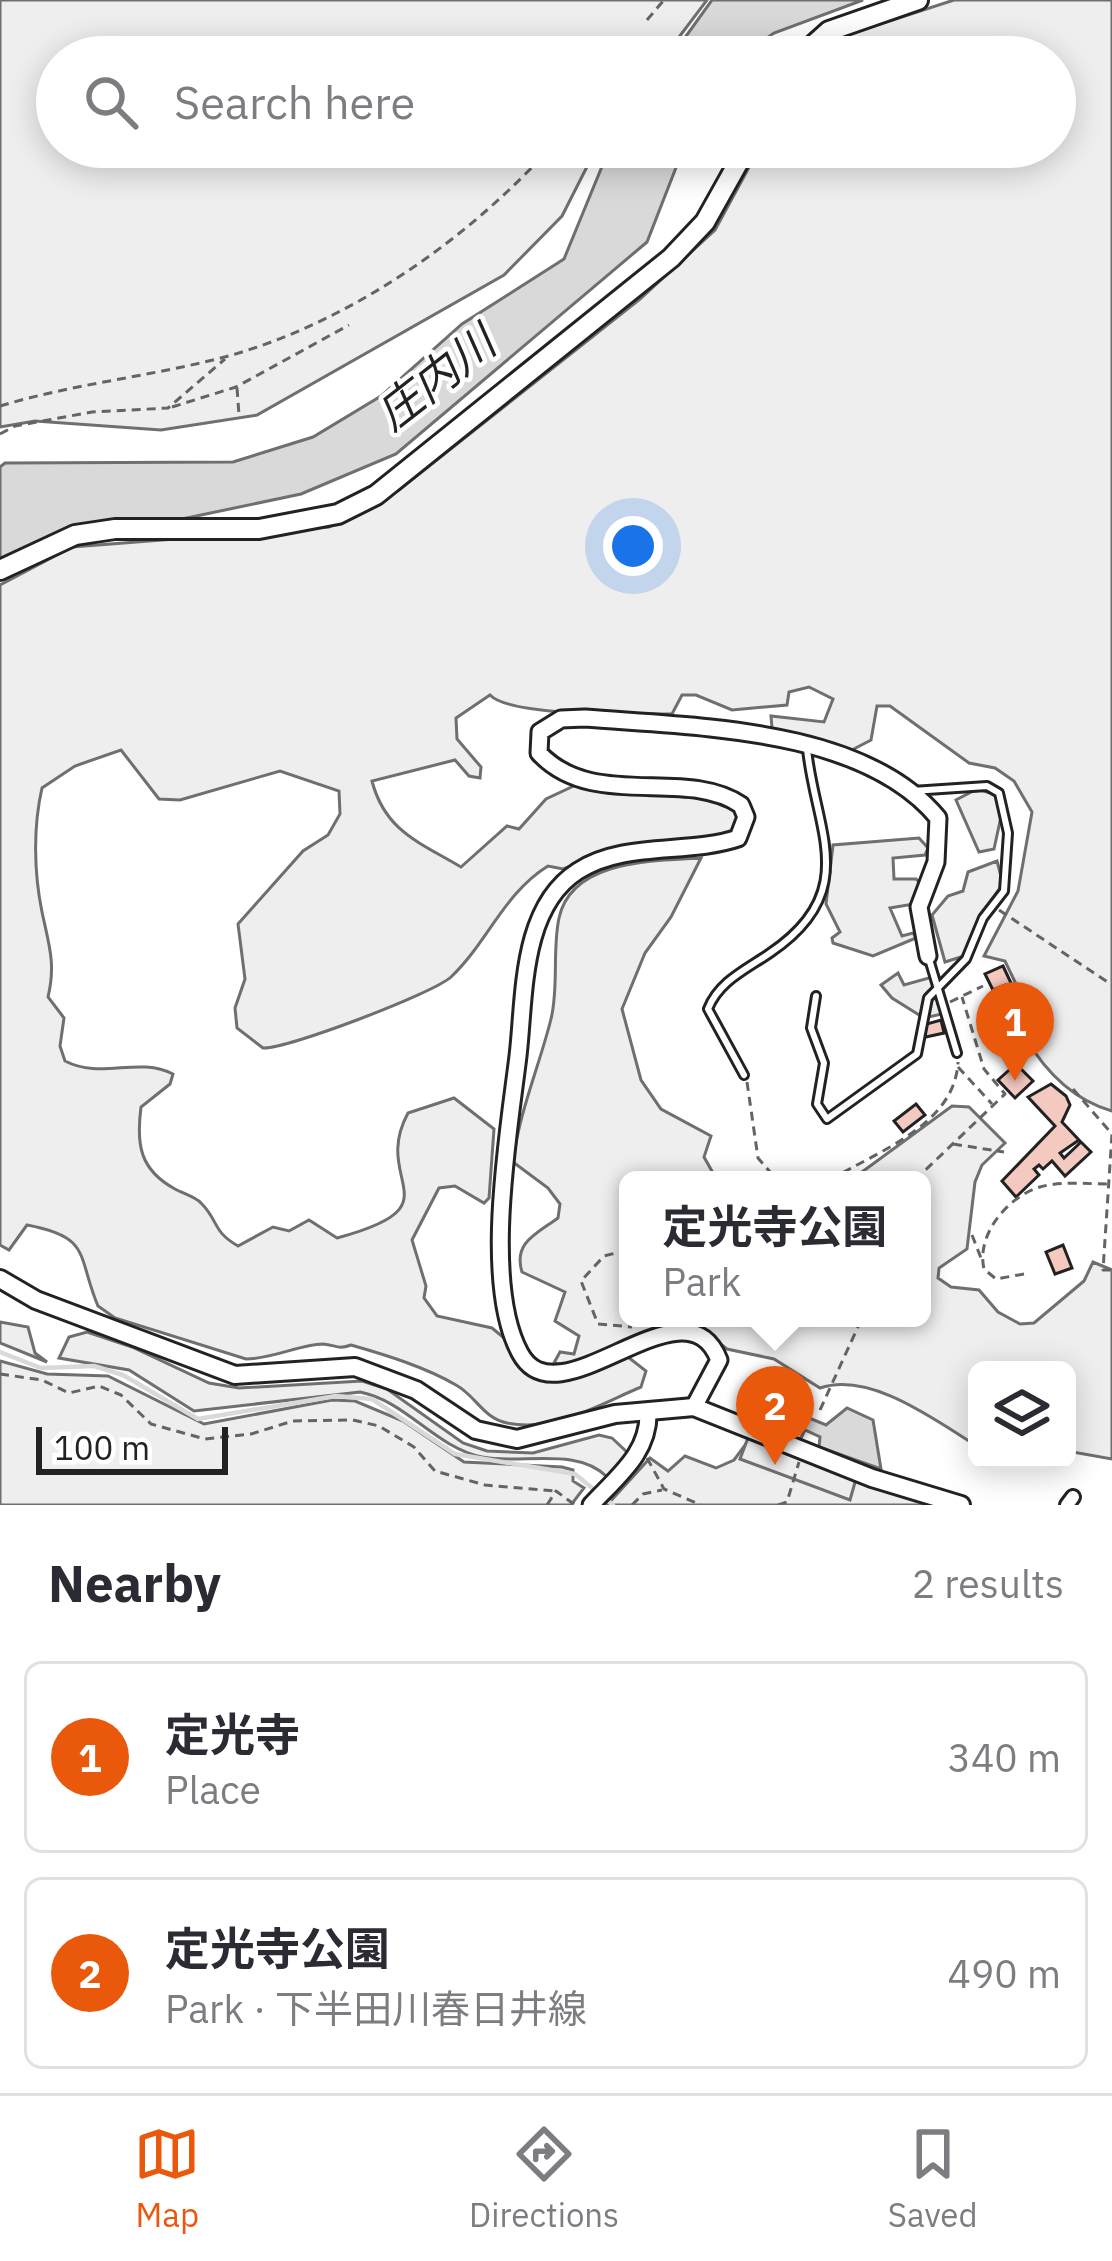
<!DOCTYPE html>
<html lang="en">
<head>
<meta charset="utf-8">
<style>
  body { margin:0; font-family:"IBM Plex Sans","Noto Sans JP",sans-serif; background:#f7f7f7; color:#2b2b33 }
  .controls { position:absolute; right:36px; bottom:36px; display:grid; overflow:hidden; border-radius:18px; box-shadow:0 6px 30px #0003 }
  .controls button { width:108px; height:108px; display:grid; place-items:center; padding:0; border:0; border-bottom:3px solid #e1e1e2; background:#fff; color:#2b2b33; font:60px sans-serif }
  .scale { position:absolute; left:36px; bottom:30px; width:192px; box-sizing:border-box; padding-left:12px; border:6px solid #222; border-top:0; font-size:33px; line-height:42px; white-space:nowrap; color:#222; -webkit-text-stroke:9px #fff; paint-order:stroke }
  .you { position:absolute; left:633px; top:546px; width:42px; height:42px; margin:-30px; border:9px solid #fff; border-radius:50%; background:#1a73e8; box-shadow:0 0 0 18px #1a73e833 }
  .badge { display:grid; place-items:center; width:78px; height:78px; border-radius:50%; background:#ea580c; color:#fff; font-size:39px; font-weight:700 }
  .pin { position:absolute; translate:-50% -99px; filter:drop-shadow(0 3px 6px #0008) }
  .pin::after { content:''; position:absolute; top:63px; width:42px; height:36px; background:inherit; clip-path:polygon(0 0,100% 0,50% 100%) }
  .popup { position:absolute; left:619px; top:1171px; width:312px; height:156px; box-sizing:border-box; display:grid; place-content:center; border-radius:18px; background:#fff; filter:drop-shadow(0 3px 9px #0005); font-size:39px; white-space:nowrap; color:#7c7c81 }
  .popup b { font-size:45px; color:#2b2b33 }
  .popup::after { content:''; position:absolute; left:50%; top:100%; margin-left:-24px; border:24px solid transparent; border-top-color:#fff }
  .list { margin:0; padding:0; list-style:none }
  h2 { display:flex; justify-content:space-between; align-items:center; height:156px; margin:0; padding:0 48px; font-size:51px }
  h2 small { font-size:39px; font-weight:400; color:#7c7c81 }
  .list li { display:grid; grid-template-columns:78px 1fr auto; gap:36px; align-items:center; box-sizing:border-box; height:192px; margin:0 24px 24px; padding:0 24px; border:3px solid #e1e1e2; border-radius:18px }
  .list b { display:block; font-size:45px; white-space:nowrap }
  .list p { margin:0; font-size:39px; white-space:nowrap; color:#7c7c81 }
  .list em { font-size:39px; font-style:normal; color:#7c7c81 }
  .icon { flex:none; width:66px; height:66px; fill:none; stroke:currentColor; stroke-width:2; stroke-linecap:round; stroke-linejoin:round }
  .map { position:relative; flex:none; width:1112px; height:1505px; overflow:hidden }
  .search { position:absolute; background:#fff; box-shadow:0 6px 30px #0003; left:36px; right:36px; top:36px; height:132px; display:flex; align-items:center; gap:30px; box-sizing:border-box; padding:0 42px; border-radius:66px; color:#7c7c81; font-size:45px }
  .sheet { height:588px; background:#fff }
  nav { display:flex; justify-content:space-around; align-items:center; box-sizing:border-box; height:168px; border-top:3px solid #e1e1e2; background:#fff; font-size:33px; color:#7c7c81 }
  nav a { display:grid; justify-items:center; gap:6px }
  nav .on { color:#ea580c }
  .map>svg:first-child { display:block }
  .green { fill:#eee; stroke:#6f6f6f; stroke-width:3 }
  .parking { fill:#ededed; stroke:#6f6f6f; stroke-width:3 }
  .water { fill:#d9d9d9; stroke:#6f6f6f; stroke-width:3 }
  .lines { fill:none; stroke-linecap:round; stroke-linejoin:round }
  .stream { stroke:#d9d9d9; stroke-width:4.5 }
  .building { fill:#f3c9c0; stroke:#222; stroke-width:3 }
  .service-casing { stroke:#222; stroke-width:12 }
  .minor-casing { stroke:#222; stroke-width:18 }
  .tertiary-casing { stroke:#222; stroke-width:21 }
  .secondary-casing { stroke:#222; stroke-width:22 }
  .primary-casing { stroke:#222; stroke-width:24 }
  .path { stroke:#646464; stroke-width:3; stroke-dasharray:9 6; stroke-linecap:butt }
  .service { stroke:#fff; stroke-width:6 }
  .minor { stroke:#fff; stroke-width:12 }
  .tertiary { stroke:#fff; stroke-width:15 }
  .secondary { stroke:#fff; stroke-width:16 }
  .primary { stroke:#fff; stroke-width:18 }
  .labels { text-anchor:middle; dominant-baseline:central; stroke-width:9; stroke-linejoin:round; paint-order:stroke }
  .water-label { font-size:45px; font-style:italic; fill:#222; stroke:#fff }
</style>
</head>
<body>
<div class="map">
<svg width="1112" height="1505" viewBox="0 0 1112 1505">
  <rect width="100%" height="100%" fill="#fff"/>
  <path class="green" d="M0,0H707L664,57H57V147H597L562,216L504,275L257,415L161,430L35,421L0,427Z
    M954,0H1112V1111C1073,1100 1045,1071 1025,1037L1029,1021L1018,1011L1016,984L1005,961L984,956L1018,891L1032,812L1014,781L995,768L969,763L890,706H877L871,740L850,751L772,728L771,716L824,722L833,699L809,687L789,692L787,705L732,710L696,695H682L672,714C636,714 511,717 490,695L456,718L457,739L481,767L480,778L469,776L455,760L372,781C385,831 419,842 461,867L507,826L519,829L546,799L578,784L714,798L737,811L736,828L729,834L597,856L563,869L548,866C504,893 487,943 451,977C434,993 285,1050 263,1048L237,1028L235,1008L245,979L238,924L303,851L328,835L340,814L339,791L280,771L180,800L159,799L121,750L75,766L42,788C33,827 34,873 42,912C49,945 56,964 48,997L64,1018L60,1046L65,1061C102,1080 137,1056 173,1074L170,1084L141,1107C136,1145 140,1170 175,1189C182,1193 196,1197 201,1203C219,1221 212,1231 238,1246L273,1227L289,1231L309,1220L337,1238C459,1205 370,1183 408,1113L454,1098L494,1129L489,1198L484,1203L455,1186L439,1188L412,1240L426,1286L424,1298L437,1316L492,1328L509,1342L524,1372L570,1380L628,1357L646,1371L641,1387C600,1404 554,1433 507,1423C483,1418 476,1396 456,1385C425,1367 386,1355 351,1345C338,1350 336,1345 323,1344C301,1344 273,1359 246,1359L115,1318L98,1306C77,1256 92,1237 27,1225L9,1250L0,1245V585L72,547L329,527L399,490L640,299L715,230L760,147H1055V57H812L840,37Z
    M977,789L997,795L1002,812L994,849L979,852L956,800Z
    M919,838L928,848L925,855L893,858L894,879H916L922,885L914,904L890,908L902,936L913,933L916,938L873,956L833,943L832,938L840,932L826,904L833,845Z
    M701,858L671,917L645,953L622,1009L641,1080L661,1109L711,1136L704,1157L717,1180H628V1318H922V1180H851L952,1106L969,1107L1005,1143L982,1165L975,1182L967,1249L939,1268L938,1278L951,1287L979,1290L998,1312L1020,1324L1034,1323L1084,1281L1093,1262L1112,1270V1459L1067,1451V1370H977V1446C935,1420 870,1371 820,1388L774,1359L727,1349L694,1323C650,1321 592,1377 554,1363L560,1352L574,1354L579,1336L555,1321L565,1292L522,1272C513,1243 536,1234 558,1218L560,1204L548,1188L513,1162C519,1112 539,1067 551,1019C559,987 552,951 559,918C572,859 654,861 701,858Z
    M997,861L1003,884L980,916L964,956L945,962L932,915L948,896L963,891L968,872Z
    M0,1322L28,1327L35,1353L47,1362L0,1343Z
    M87,1332L132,1347L209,1383L239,1388L362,1381L387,1389L463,1443L487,1451L533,1453L599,1435L612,1438L629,1454L607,1477C577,1446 520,1465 482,1457C435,1447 406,1401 360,1392L194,1411L129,1370L59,1358L69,1337Z
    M0,1361L47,1374L108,1376L204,1424L332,1400L355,1401L403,1421L464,1462L562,1467L573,1470V1481L584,1488L571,1505H0Z
    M751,1437L939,1505H607L650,1458L668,1471L685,1456L716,1468L734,1460Z"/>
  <path class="parking" d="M898,973L904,985L932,977L942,1014L924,1018L892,998L881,985Z
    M748,1438L856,1479L850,1500L740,1459Z"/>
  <path class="water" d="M712,0H863L774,33L739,57H671Z
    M610,147H684L647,242L396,454L301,494L182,519L73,526L0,559V467L5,463L233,462L313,437L381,396L462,324L564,259Z
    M794,1402L809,1418L826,1425L847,1408L873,1420L881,1469L819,1447L820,1437L805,1430L800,1440L779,1431L773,1417Z"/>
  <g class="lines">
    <path class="stream" d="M0,1352L41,1368L94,1366L123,1375L198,1419L336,1396L372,1399L455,1454L575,1474L613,1505"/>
  </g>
  <path class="building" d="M1003,966L1011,983L993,990L985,974Z
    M941,1020L944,1033L926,1037L923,1025Z
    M1016,1064L1033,1081L1015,1098L998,1080Z
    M1051,1084L1066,1096L1070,1105L1062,1122L1079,1140L1060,1153L1064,1158L1081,1142L1091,1152L1065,1176L1052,1161L1043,1169L1039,1165L1034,1169L1039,1175L1016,1197L1002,1181L1055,1126L1028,1097Z
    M916,1104L925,1115L903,1132L894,1121Z
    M1063,1245L1072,1268L1055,1274L1046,1252Z"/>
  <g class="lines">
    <defs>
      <path id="service" d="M929,959L957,1053
        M816,996L811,1028L824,1063L817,1104L827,1119L917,1054L928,998L966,959L983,918L1004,891L1008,833L999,793L987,786L912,791
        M744,1075L708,1009C719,981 747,969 770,953C862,891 815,830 807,749"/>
      <path id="minor" d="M1067,1505L1073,1497"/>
      <path id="tertiary" d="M694,1407L719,1360C685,1272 559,1426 520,1353C482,1283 509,1131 518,1056C525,997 520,908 578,871C624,841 688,855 738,838L746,817L741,805C686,767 593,811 539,753L540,732L561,719L585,718C694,727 863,727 938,818L936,862L919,907L928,956
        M591,1505C618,1476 650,1452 648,1411"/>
      <path id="secondary" d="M0,1279L36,1300L235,1375L355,1367L416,1390L476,1430L517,1439L615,1414L694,1407L872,1478L961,1505"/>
      <path id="primary" d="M800,57L829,31L918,0
        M0,570L75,535L115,529H259L338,514L376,495L671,258L705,222L747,147"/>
    </defs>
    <use href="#service" class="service-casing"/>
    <use href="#minor" class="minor-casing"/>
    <use href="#tertiary" class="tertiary-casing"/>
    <use href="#secondary" class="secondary-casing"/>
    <use href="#primary" class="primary-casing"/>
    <path class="path" d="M647,20L664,0
      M237,388L239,415
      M0,406C76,383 156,376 232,355C353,320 468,239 551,147
      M172,407L236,387L349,325
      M0,434L15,426L92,412L168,408L225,359
      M999,910L1112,985
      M950,1002L983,986
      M958,1067L992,1104
      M747,1082L758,1158L777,1180
      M1073,1089L1112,1134L1103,1270H1112
      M953,1144L1004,1152
      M830,1180C878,1151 955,1125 958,1062
      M915,1180L1005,1094L984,1069L962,997
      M972,1235L981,1258
      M628,1250L604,1256L581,1281L598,1324L632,1327
      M1024,1274L996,1279L984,1269C976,1235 1007,1197 1040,1187C1060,1181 1087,1184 1109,1184
      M633,1318L639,1331
      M0,1374L42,1380L69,1393L99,1386L121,1395L151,1424L205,1439L251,1434L293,1421L353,1420L379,1426L414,1447L435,1471L485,1485L556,1491
      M820,1410L862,1318
      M647,1458L664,1489L701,1505
      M547,1505L556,1491L575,1505
      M632,1505L643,1494L662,1490
      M778,1505L787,1502L799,1462"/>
    <use href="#service" class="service"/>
    <use href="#minor" class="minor"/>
    <use href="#tertiary" class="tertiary"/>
    <use href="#secondary" class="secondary"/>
    <use href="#primary" class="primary"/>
  </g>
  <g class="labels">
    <g class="water-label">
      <text transform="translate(435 377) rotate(-38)">庄内川</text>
    </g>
  </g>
</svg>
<div class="controls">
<button><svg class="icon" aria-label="layers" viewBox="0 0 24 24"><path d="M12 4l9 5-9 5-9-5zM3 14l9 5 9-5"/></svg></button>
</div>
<div class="scale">100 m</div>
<div class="you"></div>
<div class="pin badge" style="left:1015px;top:1081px">1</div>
<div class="pin badge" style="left:775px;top:1465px">2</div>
<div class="popup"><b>定光寺公園</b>Park</div>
<div class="search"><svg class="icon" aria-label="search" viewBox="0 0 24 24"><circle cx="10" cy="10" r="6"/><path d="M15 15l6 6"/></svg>Search here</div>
</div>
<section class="sheet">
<h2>Nearby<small>2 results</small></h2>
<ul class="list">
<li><span class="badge">1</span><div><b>定光寺</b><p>Place</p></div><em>340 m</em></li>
<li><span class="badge">2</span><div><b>定光寺公園</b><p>Park · 下半田川春日井線</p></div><em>490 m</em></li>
</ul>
</section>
<nav>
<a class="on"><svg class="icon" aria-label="map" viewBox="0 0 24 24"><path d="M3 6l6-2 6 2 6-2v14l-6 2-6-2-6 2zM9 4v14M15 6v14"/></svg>Map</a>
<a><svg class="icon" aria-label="directions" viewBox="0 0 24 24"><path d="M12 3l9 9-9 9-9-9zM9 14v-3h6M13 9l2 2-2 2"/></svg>Directions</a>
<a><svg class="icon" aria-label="saved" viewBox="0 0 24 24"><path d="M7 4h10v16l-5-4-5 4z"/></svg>Saved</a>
</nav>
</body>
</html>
